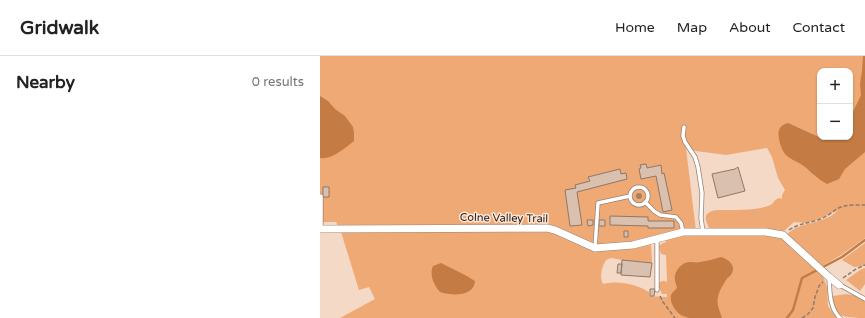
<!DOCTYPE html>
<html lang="en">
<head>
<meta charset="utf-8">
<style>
  body { margin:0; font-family:"Varela Round",sans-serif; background:#f2f2f2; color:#222 }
  .controls { position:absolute; right:12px; top:12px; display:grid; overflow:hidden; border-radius:8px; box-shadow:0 1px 3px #0004 }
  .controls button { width:36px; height:36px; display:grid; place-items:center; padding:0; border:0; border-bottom:1px solid #e0e0e0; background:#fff; color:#222; font:20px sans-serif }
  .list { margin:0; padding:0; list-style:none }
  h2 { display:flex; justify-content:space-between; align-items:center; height:52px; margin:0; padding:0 16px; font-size:17px }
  h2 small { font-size:13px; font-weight:400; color:#767676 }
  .map { position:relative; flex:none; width:545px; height:262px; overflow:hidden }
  header { display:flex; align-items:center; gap:24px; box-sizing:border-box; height:56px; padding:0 20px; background:#fff; border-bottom:1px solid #e0e0e0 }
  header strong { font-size:19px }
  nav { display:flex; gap:22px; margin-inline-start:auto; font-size:14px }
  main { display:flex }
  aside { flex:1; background:#fff }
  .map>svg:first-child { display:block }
  .green { fill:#efa975; fill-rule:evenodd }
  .water { fill:#c47c44 }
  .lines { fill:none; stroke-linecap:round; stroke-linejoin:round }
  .stream { stroke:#c47c44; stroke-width:2.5 }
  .building { fill:#dac0ae; stroke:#8f7767 }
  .lane-casing { stroke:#9a8271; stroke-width:5 }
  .street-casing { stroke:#9a8271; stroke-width:8 }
  .path { stroke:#8d7b6e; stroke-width:1.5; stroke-dasharray:4 2; stroke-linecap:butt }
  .lane { stroke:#fff; stroke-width:3.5 }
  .street { stroke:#fff; stroke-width:7 }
  .tree { fill:#a78060 }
  .labels { text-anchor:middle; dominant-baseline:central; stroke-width:3; stroke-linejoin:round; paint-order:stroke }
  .street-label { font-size:11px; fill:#221912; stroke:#fde7d8 }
</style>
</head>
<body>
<header>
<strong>Gridwalk</strong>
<nav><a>Home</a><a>Map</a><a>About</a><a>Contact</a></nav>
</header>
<main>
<aside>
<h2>Nearby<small>0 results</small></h2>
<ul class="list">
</ul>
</aside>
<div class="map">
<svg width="545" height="262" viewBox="0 0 545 262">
  <rect width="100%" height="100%" fill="#f4d9c7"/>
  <path class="green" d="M0,0H545V182L521,199L502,210L466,179C468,177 471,175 474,173C489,165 506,167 518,154L499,163L485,167L474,166L463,176C448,173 434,172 418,173C408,173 399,174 389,172C387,168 384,162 387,158C392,153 400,154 405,154C415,154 444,154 452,148C454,145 456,143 459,142L462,143V139L465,134L458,122L452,101L447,92L406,99L376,95L366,92L376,175L331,187L332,207L302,204L291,202L286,204C282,211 279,220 283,228C298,224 316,228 329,236V240L347,241V238H342L339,231V227L342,225H345L347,226L346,199L341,198L339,190L343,187L346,186V184L364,179L441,178L462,181L503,220L507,231L508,250L517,262H20L55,243L49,231L39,234L21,176L16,166H0ZM500,15H530V81H500Z
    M545,187V210L534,211L522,204Z
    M545,212V228L540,235L526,224L540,214Z
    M526,238L539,240L545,246V262C526,262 513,262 513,240Z"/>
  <path class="water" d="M543,0H545V96L525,113L519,123L507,128C499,124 492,117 485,111C479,106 471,104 466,99C461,94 456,78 460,72C462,69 465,68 468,67L501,82H509L510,81H530V62L541,39L540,28L542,15Z
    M0,40L8,45L15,53L25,60L33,71L34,77V85C25,92 12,104 0,102Z
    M401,201C408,203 416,209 412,217C411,220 408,221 406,224C403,229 399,235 398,241C396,248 400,255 402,262H369C367,261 365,261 363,260C357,258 349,247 351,239C352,237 355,234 357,232C356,228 354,223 355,219C357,212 363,206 370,206C374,206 377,207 380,206C387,205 394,203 401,201Z
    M121,207L145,219L155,225C154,241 131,240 120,236C114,229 109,219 113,210Z"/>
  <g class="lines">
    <path class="stream" d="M467,262L473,254L482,222L522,201L545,184"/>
  </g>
  <path class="building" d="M326,108L327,112L341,109L342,118L344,117L352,154L343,156L336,120L321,123L319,113L321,112L320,109Z
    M418,111L425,135L398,142L392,118L415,113Z
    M300,113L301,118L306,117L307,123L257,136L262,169L250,170L245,134L256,132L255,129L270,125L268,121Z
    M3,131H9V141H3Z
    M290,160L328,161V165H354V172H328V170L290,169Z
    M267,164H273V169L268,170Z
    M279,164H285V170H279Z
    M304,175H308V181H304Z
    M302,204L332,207L330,221L301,219Z
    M298,208H302L301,217H297Z
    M330,233H335L334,240H330Z"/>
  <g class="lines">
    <defs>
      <path id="lane" d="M364,71L363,80L365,86L375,101L378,111L382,137L381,162L383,176
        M310 140a9 9 0 1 1 18 0a9 9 0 1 1-18 0Z
        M325,146L334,155L340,159L356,161L361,167L363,176
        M1,172V140
        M337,183V234
        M275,192L278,147L310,140
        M509,222C510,236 509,251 520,262
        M520,229L545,243"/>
      <path id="street" d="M0,173L227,172L235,174L275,192L313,189L363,176H446L463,179L509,221L519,229"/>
    </defs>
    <use href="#lane" class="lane-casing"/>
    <use href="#street" class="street-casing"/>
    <path class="path" d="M469,174C478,168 488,167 498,164C506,161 511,157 517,153C524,148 537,149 545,149
      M523,222L536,213L545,209
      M340,240L343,246L355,262
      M482,262L488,258L493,252L495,241L499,230L503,226"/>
    <use href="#lane" class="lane"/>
    <use href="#street" class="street"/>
  </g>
  <circle class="tree" cx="319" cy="140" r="3"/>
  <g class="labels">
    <g class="street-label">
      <text transform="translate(184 162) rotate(1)">Colne Valley Trail</text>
    </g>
  </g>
</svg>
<div class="controls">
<button>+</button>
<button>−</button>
</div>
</div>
</main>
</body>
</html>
